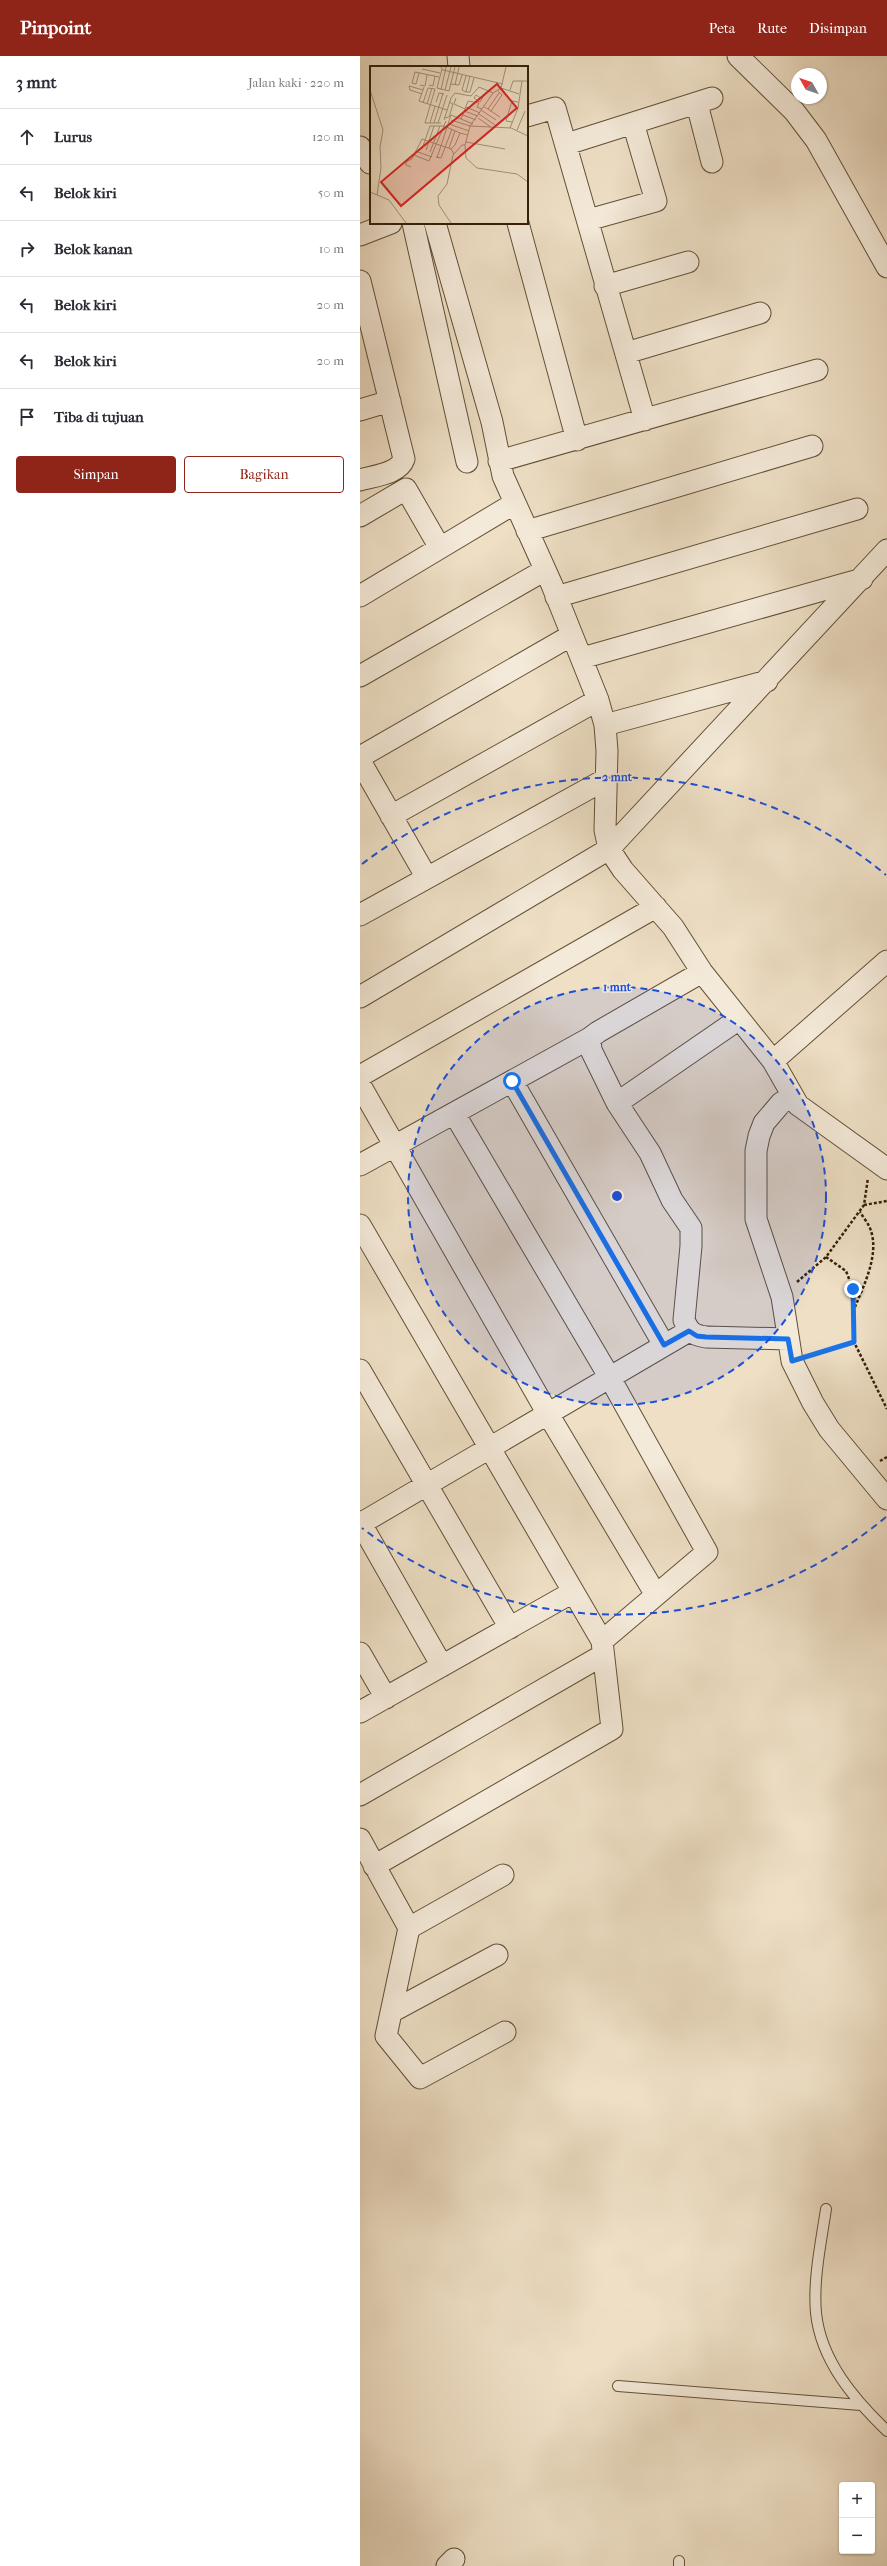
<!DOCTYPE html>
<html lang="id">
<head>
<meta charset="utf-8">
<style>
  body { margin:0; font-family:"IM FELL French Canon",serif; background:#f2f2f3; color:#2b2b33 }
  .controls { position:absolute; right:12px; bottom:12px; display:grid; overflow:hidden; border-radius:4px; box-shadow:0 1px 3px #0004 }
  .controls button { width:36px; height:36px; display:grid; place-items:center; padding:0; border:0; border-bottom:1px solid #e1e1e2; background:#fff; color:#2b2b33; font:20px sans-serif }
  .compass { position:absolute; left:431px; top:12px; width:36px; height:36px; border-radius:50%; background:#fff; box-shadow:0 1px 3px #0004; rotate:310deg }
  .stop { position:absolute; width:12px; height:12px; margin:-9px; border:3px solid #1a73e8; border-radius:50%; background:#fff }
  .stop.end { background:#1a73e8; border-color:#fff; box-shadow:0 1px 4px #0008 }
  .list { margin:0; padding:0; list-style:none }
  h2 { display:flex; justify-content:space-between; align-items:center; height:52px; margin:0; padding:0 16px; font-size:17px }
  h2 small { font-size:13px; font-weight:400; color:#7c7c81 }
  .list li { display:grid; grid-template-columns:26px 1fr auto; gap:12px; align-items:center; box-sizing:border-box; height:56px; padding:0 16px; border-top:1px solid #e1e1e2 }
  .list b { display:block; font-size:15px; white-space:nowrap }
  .list em { font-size:13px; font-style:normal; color:#7c7c81 }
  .actions { display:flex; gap:8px; padding:12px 16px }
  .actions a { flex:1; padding:9px 0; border:1px solid #8f2418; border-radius:4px; text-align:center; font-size:14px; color:#8f2418 }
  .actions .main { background:#8f2418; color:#fff }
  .icon { flex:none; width:22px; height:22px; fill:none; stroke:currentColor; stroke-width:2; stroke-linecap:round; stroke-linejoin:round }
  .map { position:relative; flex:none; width:527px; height:2510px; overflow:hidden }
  header { display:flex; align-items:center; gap:24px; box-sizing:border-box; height:56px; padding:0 20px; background:#8f2418; color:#fff }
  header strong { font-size:19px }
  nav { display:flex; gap:22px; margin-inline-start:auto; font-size:14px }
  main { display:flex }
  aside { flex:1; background:#fff }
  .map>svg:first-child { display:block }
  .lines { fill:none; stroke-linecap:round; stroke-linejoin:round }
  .lane-casing { stroke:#625037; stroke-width:12 }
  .street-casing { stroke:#625037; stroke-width:23 }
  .path { stroke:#332108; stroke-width:2.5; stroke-dasharray:3 2; stroke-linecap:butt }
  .lane { stroke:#f4ead9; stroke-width:10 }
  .street { stroke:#f4ead9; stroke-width:21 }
  .route { stroke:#1a73e8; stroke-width:5 }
  .ring { fill:none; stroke:#1d4ed8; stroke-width:2; stroke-dasharray:7 5 }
  .inset-road { fill:none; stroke:#a39379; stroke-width:1 }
  .view { fill:#d62828; fill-opacity:0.15; stroke:#d62828; stroke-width:2 }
  .inset-edge { fill:none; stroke:#332108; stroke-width:2 }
  .centre { fill:#1d4ed8; stroke:#f4ead9; stroke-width:2 }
  .ring-label { font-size:12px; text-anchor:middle; font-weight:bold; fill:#1d4ed8; stroke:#f4ead9; stroke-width:3; stroke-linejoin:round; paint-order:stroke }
</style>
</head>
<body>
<header>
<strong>Pinpoint</strong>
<nav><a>Peta</a><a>Rute</a><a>Disimpan</a></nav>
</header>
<main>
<aside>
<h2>3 mnt<small>Jalan kaki · 220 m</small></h2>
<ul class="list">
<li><svg class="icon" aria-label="ahead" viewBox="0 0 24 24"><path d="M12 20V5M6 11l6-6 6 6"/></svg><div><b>Lurus</b></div><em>120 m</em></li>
<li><svg class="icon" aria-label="left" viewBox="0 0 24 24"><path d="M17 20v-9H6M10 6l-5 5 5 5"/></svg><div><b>Belok kiri</b></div><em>50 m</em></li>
<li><svg class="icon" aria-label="right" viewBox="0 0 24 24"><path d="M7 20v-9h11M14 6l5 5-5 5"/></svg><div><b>Belok kanan</b></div><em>10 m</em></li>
<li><svg class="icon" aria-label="left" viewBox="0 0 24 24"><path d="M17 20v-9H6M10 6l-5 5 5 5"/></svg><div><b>Belok kiri</b></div><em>20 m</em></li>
<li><svg class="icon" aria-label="left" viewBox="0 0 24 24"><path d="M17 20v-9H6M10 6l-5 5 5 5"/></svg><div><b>Belok kiri</b></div><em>20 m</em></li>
<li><svg class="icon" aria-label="arrive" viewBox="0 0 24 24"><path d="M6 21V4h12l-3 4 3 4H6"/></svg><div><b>Tiba di tujuan</b></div></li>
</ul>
<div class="actions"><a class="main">Simpan</a><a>Bagikan</a></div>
</aside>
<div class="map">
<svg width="527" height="2510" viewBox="0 0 527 2510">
  <rect width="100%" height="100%" fill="#eedfc5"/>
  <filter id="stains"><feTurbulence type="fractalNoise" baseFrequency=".005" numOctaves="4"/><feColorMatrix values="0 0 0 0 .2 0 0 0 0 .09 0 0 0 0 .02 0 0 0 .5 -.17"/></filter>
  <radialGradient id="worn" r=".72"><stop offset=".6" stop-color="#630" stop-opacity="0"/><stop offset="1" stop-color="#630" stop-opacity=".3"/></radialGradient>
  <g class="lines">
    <defs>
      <path id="lane" d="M466,2153C461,2187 453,2223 456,2257C461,2305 494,2343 527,2375
        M258,2330L501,2349
        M319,2505V2510"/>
      <path id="street" d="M98,0L99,11
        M378,0L434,55L456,84L527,211
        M337,48L352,106
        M167,60L195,52L285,364
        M207,88L352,42
        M0,91L10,107
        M228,164L296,145L273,67
        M53,167L107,406
        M75,167L132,366L143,420L192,529L238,644L245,669L247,695L245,774L249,793L263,814L313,871L342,916L413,1005L438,1049L527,1113
        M158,167L217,384
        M0,179L31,167
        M0,225L44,403C39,418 13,420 0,424
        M245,230L328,206
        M266,297L400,257
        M0,354L30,345
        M139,405L457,314
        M0,460L46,433L80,492L155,447
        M167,475L452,390
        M0,540L80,492
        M196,541L497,453
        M222,602L502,523
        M0,620L185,514
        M245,669L407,625
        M0,701L212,579
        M0,705L67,822
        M31,760L238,644
        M0,859L246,723
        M342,916L238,976L230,982L231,994L257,1047L290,1097L312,1144L331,1172V1190L324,1264C329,1276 333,1279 346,1281L428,1283
        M0,941L249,793L527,494
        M413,1005L527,905
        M0,1020L296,851
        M152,1025L304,1289
        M0,1029L188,1358L296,1539
        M433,1041L421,1047L404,1067L399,1080L396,1095V1163L422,1241L432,1305L453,1347L469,1373L527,1443
        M257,1047L379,963
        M94,1057L250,1322L347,1496L242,1585
        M0,1109L230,982
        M0,1169L242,1585L252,1673L14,1810
        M0,1314L150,1572
        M0,1466L82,1610
        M0,1468L329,1275
        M0,1597L26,1642
        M0,1656L213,1536
        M0,1739L243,1599
        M0,1783L49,1872L26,1980L60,2022L145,1976
        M49,1872L143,1819
        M31,1956L137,1899
        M87,2510L94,2503"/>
    </defs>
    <use href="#lane" class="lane-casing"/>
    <use href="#street" class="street-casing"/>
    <path class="path" d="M504,1149L527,1145
      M466,1201L486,1215L493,1233L494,1286L527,1353
      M437,1226L466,1201L504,1149L508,1122
      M495,1251C504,1229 519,1199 511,1175C509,1168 503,1161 500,1156
      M450,1299L494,1286
      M520,1405L527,1401"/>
    <use href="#lane" class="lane"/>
    <use href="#street" class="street"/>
  </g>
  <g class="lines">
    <path class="route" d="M152,1025L304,1289L329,1275L337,1280L346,1281L428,1283L432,1305L494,1286L493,1233"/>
  </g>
  <circle cx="257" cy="1140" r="209" fill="#1d4ed8" fill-opacity=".12"/>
  <g class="ring">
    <circle cx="257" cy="1140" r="209"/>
    <path d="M526 1461A419 419 0 0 1 2 1472M2 808A419 419 0 0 1 526 819"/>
  </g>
  <g transform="translate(10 10)">
    <rect width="158" height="158" fill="#eedfc5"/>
    <path class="inset-road" d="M71,1L73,4L133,18M136,1L131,22L123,27L100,60L95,79L96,92L107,102L147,108L158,116M52,3L70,7M72,3L67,22L79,25L85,1M49,7L46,18L42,17L45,6L69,11M96,10L92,24L96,26H100L104,12M81,18L89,19L92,9M50,19L55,20L57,9M59,19L63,20L65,10M85,19L89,1M54,21L49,35L77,44M131,22L149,28M0,24L13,64L10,81L11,102L7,129M71,24L76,1M75,24L81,1M140,24L143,15H158M96,26L100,10M52,28L40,24L39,20L53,24M86,32L84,38L95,43M112,33L106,29L104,32L110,36L113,31L118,25M66,36L69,27L74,28M53,37L58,22L65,23L55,57H71M57,38L62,22M113,40L130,51M96,41L110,47M118,43L129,27M111,44L126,54M94,45L108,50M121,45L132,29L128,25M109,48L125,59M93,49L106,54M74,52L79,51L83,38L79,36M108,52L121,61M91,53L98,35L109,37L107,41L112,43M74,54L81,32L85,27L101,30L109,21L123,27M81,54L100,60L141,62L158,70M142,56L136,55L142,35L148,36M60,57L65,40M64,57L73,27M68,57L77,29M79,58L99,65M140,62L148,42L152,15M147,64L155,45M96,76L135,83M79,82L85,65M52,83L60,60H74L90,67M56,84L64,60M45,85L62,91M60,86L70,60M84,88L81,83L85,79L90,67L98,69M44,89L59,95L76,55M66,91L71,92L82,63M67,92L81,49L103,58M41,101L36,99V96L42,93L52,73L81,83M0,126L19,134L36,157M81,157L69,139L68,130L77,118L83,89L92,79H95"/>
    <path class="view" d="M127,18L147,42L31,140L11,116Z"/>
    <rect width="158" height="158" class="inset-edge"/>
  </g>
  <circle cx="257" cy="1140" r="6" class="centre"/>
  <g class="ring-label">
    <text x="257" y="725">2 mnt</text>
    <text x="257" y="935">1 mnt</text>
  </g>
  <rect width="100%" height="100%" filter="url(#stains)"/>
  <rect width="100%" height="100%" fill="url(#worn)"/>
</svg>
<div class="controls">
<button>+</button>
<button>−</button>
</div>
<svg class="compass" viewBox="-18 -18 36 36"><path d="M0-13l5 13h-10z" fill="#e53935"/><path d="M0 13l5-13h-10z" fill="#7c7c81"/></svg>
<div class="stop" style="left:152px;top:1025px"></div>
<div class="stop end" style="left:493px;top:1233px"></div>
</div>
</main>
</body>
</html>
